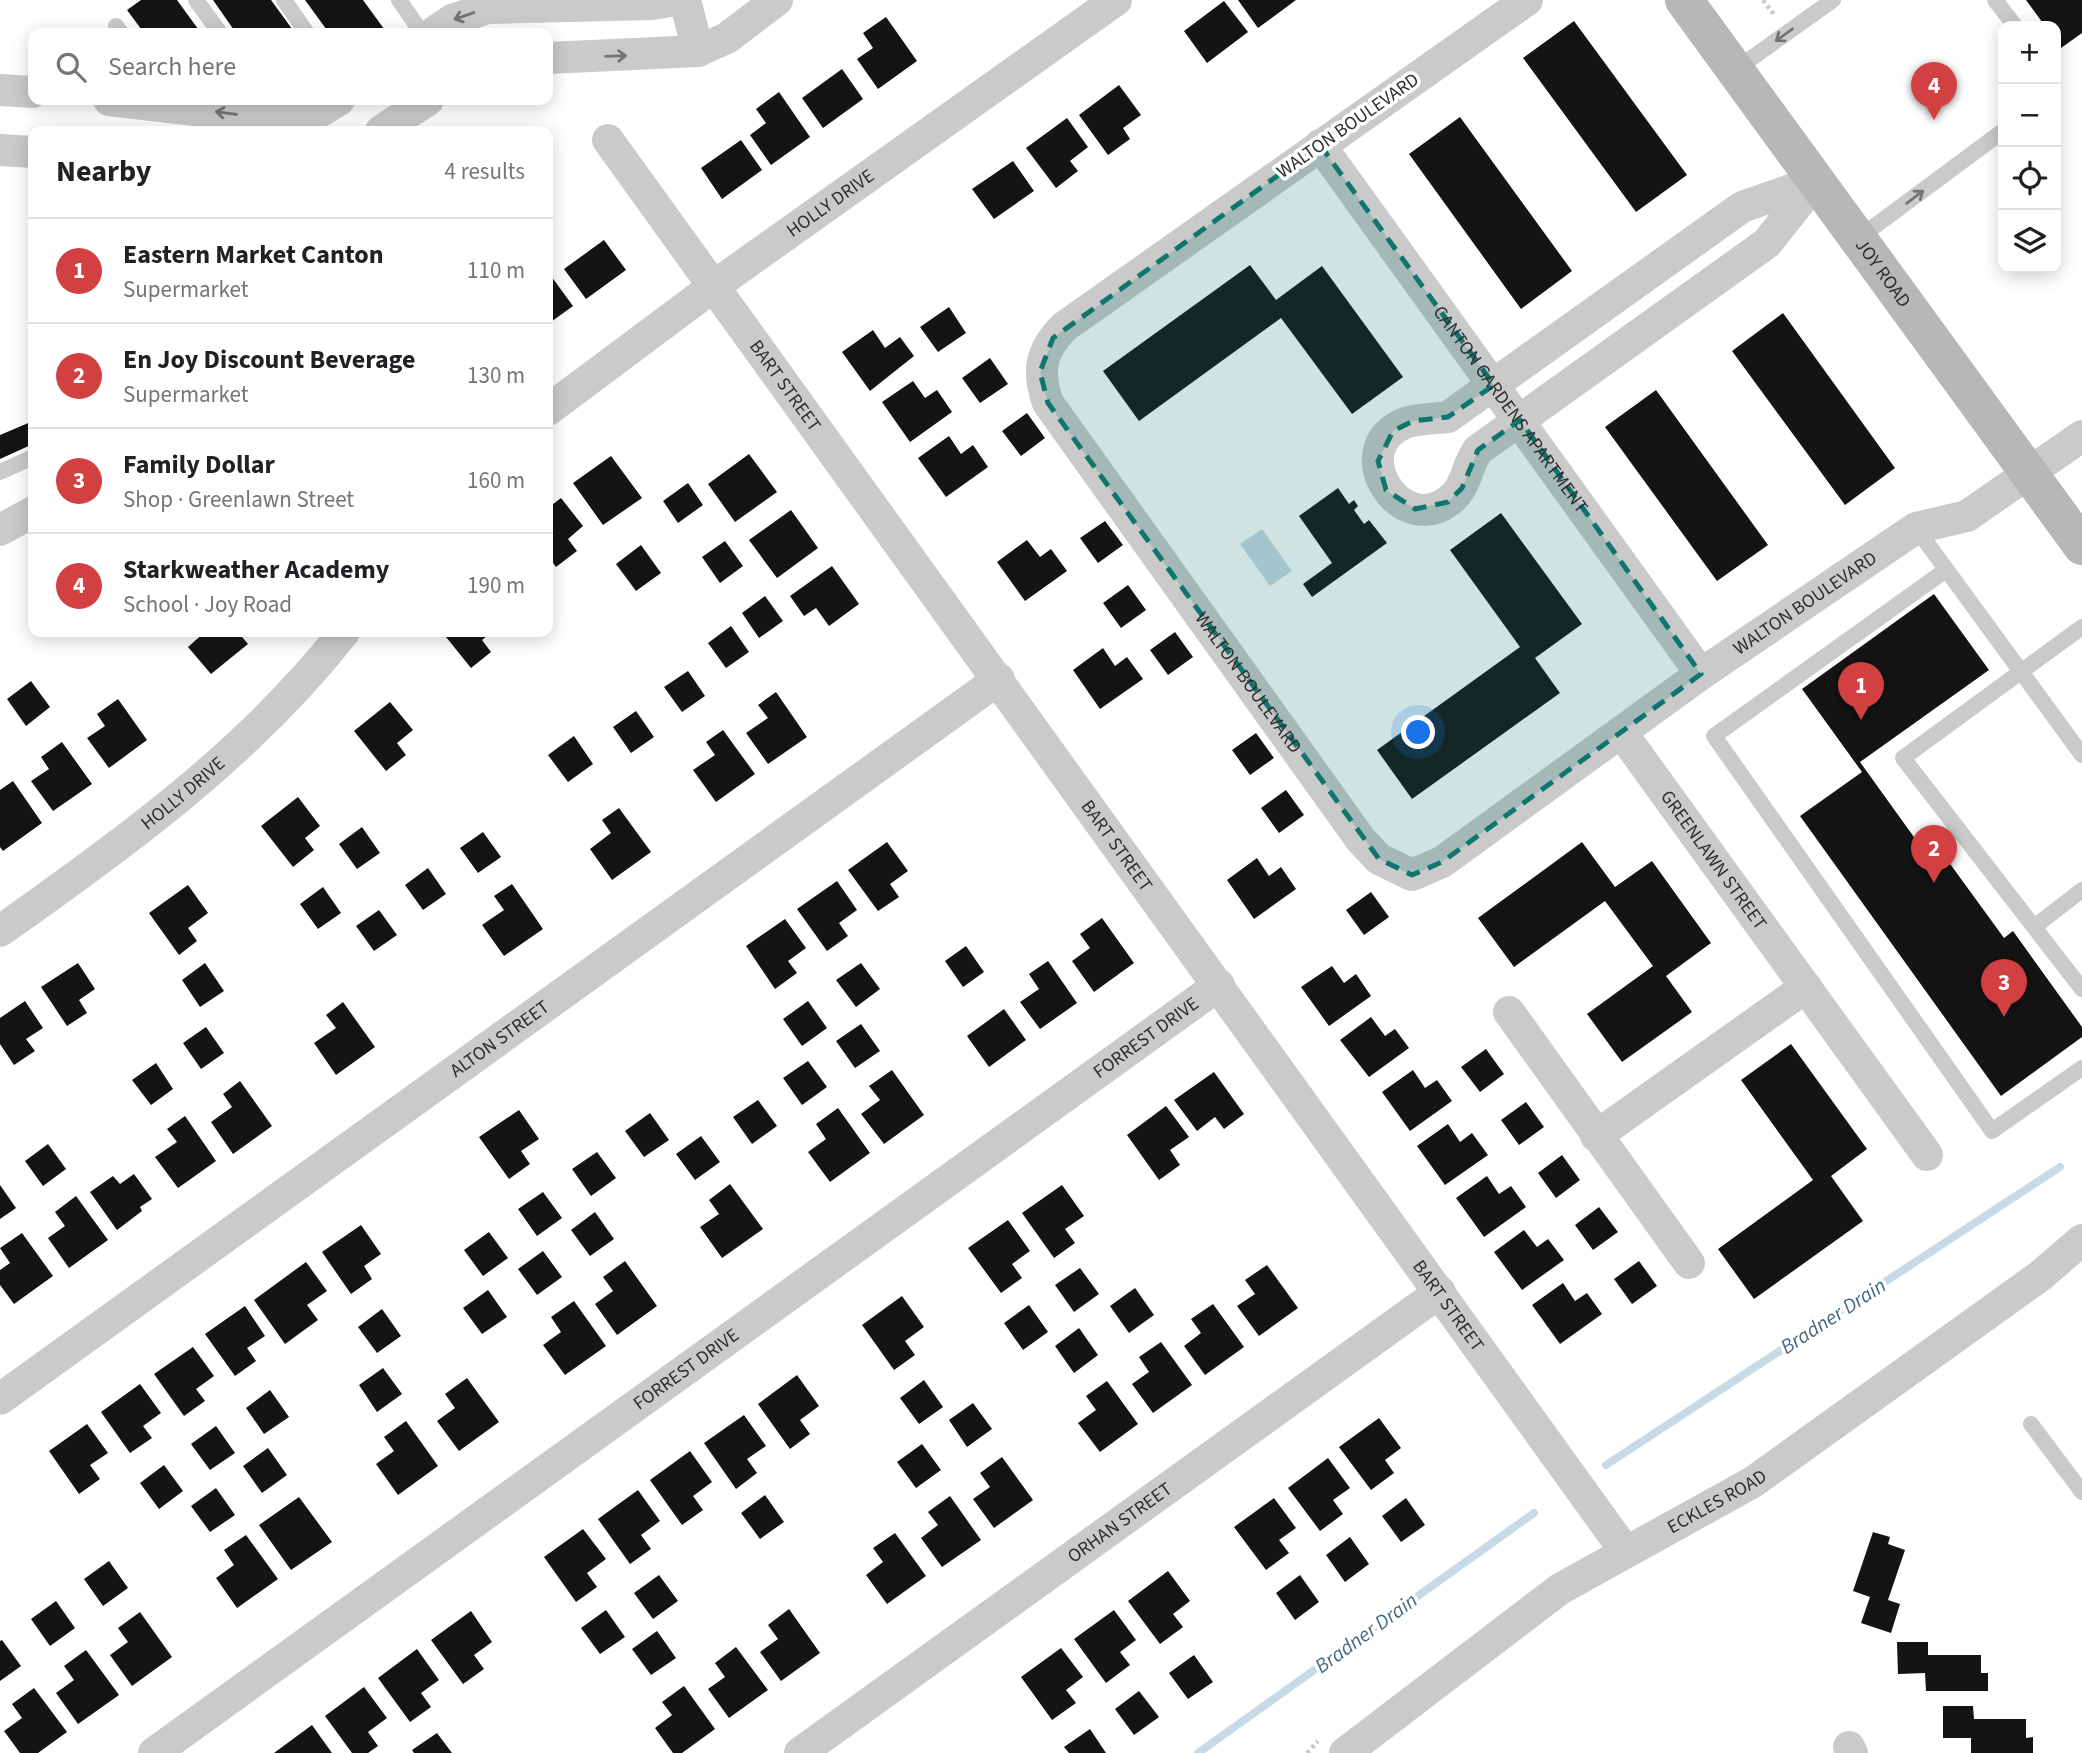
<!DOCTYPE html>
<html lang="en">
<head>
<meta charset="utf-8">
<style>
  body { margin:0; font-family:"Source Sans 3",sans-serif; background:#f6f6f6; color:#202124 }
  .controls { position:absolute; right:21px; top:21px; display:grid; overflow:hidden; border-radius:14px; box-shadow:0 4px 18px #0003 }
  .controls button { width:63px; height:63px; display:grid; place-items:center; padding:0; border:0; border-bottom:2px solid #e0e0e0; background:#fff; color:#202124; font:35px sans-serif }
  .you { position:absolute; left:1419px; top:733px; width:24px; height:24px; margin:-18px; border:5px solid #fff; border-radius:50%; background:#1a73e8; box-shadow:0 0 0 10px #1a73e833 }
  .badge { display:grid; place-items:center; width:46px; height:46px; border-radius:50%; background:#d24042; color:#fff; font-size:23px; font-weight:700 }
  .pin { position:absolute; translate:-50% -58px; filter:drop-shadow(0 2px 4px #0008) }
  .pin::after { content:''; position:absolute; top:37px; width:24px; height:21px; background:inherit; clip-path:polygon(0 0,100% 0,50% 100%) }
  .list { margin:0; padding:0; list-style:none }
  h2 { display:flex; justify-content:space-between; align-items:center; height:91px; margin:0; padding:0 28px; font-size:30px }
  h2 small { font-size:23px; font-weight:400; color:#757577 }
  .list li { display:grid; grid-template-columns:46px 1fr auto; gap:21px; align-items:center; box-sizing:border-box; height:105px; padding:0 28px; border-top:2px solid #e0e0e0 }
  .list b { display:block; font-size:26px; white-space:nowrap }
  .list p { margin:0; font-size:23px; white-space:nowrap; color:#757577 }
  .list em { font-size:23px; font-style:normal; color:#757577 }
  .icon { flex:none; width:38px; height:38px; fill:none; stroke:currentColor; stroke-width:2; stroke-linecap:round; stroke-linejoin:round }
  .map { position:relative; flex:none; width:2082px; height:1753px; overflow:hidden }
  .search { position:absolute; background:#fff; box-shadow:0 4px 18px #0003; left:28px; top:28px; width:525px; height:77px; display:flex; align-items:center; gap:18px; box-sizing:border-box; padding:0 24px; border-radius:14px; color:#757577; font-size:26px }
  .panel { position:absolute; background:#fff; box-shadow:0 4px 18px #0003; left:28px; top:126px; width:525px; height:511px; border-radius:14px }
  .map>svg:first-child { display:block }
  .water { fill:#c9dae7 }
  .lines { fill:none; stroke-linecap:round; stroke-linejoin:round }
  .stream { stroke:#c9dae7; stroke-width:8 }
  .building { fill:#141414 }
  .path { stroke:#cacaca; stroke-width:4.5; stroke-dasharray:3.5 3.5; stroke-linecap:butt }
  .lane { stroke:#cacaca; stroke-width:16 }
  .street { stroke:#cacaca; stroke-width:32 }
  .secondary { stroke:#b7b7b7; stroke-width:38 }
  .oneway { stroke:#747474 }
  .marked { fill:#0f766e; fill-opacity:0.2; stroke:#0f766e; stroke-width:5; stroke-dasharray:14 9; stroke-linejoin:round }
  .labels { text-anchor:middle; dominant-baseline:central; stroke-width:7; stroke-linejoin:round; paint-order:stroke }
  .street-label { font-size:19px; fill:#2d2d2d; stroke:#fff }
  .water-label { font-size:21px; font-style:italic; fill:#436886; stroke:#fff }
</style>
</head>
<body>
<div class="map">
<svg width="2082" height="1753" viewBox="0 0 2082 1753">
  <rect width="100%" height="100%" fill="#fff"/>
  <path class="water" d="M1262,529L1292,571L1270,586L1240,544Z"/>
  <g class="lines">
    <path class="stream" d="M1606,1465L2060,1167
      M1198,1753L1534,1513"/>
  </g>
  <path class="building" d="M141,0H177L201,33H144L127,10Z
    M213,0H271L295,33H236Z
    M305,0H363L387,33H329Z
    M1238,0H1296L1258,28Z
    M2026,0H2082V33L2061,48L2056,41V26H2045Z
    M1224,1L1248,32L1207,63L1184,31Z
    M886,17L917,61L878,89L857,59L873,48L863,33Z
    M1574,21L1687,175L1636,212L1523,58Z
    M842,69L863,99L823,128L802,98Z
    M1119,85L1141,115L1123,128L1130,139L1108,155L1079,115Z
    M779,92L810,137L771,165L750,135L766,123L756,109Z
    M1460,117L1572,271L1521,309L1409,154Z
    M1067,118L1088,147L1070,161L1078,171L1056,188L1026,148Z
    M741,140L762,170L722,199L701,168Z
    M1013,161L1034,191L994,219L972,189Z
    M604,240L626,270L586,299L564,269Z
    M1250,265L1276,300L1322,266L1403,377L1352,414L1281,318L1139,421L1103,371Z
    M551,276L573,306L548,324V279Z
    M949,307L966,333L938,352L920,327Z
    M1783,313L1895,468L1845,505L1732,351Z
    M873,330L885,348L900,337L914,356L870,391L842,352Z
    M990,358L1008,384L980,403L962,378Z
    M913,381L925,398L937,390L952,412L910,442L882,402Z
    M1656,390L1768,545L1717,581L1605,427Z
    M1027,413L1045,438L1021,456L1002,431Z
    M33,421V444L0,459V435Z
    M949,436L961,454L973,445L988,467L946,497L918,458Z
    M749,454L777,492L735,522L708,484Z
    M611,456L642,498L603,525L573,483Z
    M688,483L703,505L678,523L663,501Z
    M1338,488L1349,504L1354,500L1358,506L1354,510L1364,524L1369,520L1387,543L1312,597L1303,584L1332,563L1299,516Z
    M561,498L583,526L568,539L577,551L556,567L548,556V508Z
    M791,510L818,548L777,578L749,540Z
    M1501,513L1582,624L1535,658L1560,693L1412,799L1377,750L1520,647L1450,550Z
    M1105,521L1123,545L1098,563L1080,538Z
    M1027,540L1040,557L1051,549L1067,571L1025,601L997,562Z
    M725,541L743,566L720,583L702,557Z
    M641,545L661,573L636,591L616,564Z
    M832,566L859,604L829,626L816,608L804,616L790,596Z
    M1128,585L1146,610L1121,628L1103,603Z
    M1934,594L1989,670L1860,762L1929,858L1940,850L2004,938L2013,931L2082,1027V1037L2001,1096L1800,816L1862,772L1802,689Z
    M765,596L783,621L759,638L742,613Z
    M731,626L749,652L726,668L708,643Z
    M205,632H238L248,644L211,674L188,647Z
    M442,632H492L482,640L491,652L471,668Z
    M1175,632L1193,657L1168,675L1150,650Z
    M1103,648L1115,666L1127,657L1143,679L1100,709L1073,670Z
    M688,671L705,696L682,712L664,687Z
    M31,681L50,707L26,726L7,699Z
    M776,692L807,737L768,764L746,733L768,718L758,705Z
    M118,699L147,740L109,768L87,738L105,726L97,714Z
    M390,702L413,730L397,743L406,755L386,771L354,731Z
    M636,711L654,737L631,753L613,727Z
    M723,730L755,774L716,802L693,770L715,755L706,742Z
    M1256,733L1274,758L1250,775L1232,750Z
    M574,736L593,764L568,782L548,755Z
    M62,742L92,784L53,811L31,781L49,769L41,757Z
    M13,781L42,823L3,851L0,847V790Z
    M1286,790L1304,815L1279,833L1261,808Z
    M298,797L320,826L305,838L314,850L293,867L261,826Z
    M619,808L651,852L612,880L590,849L611,833L602,820Z
    M362,827L380,853L357,869L339,844Z
    M483,832L501,857L478,873L460,848Z
    M887,842L908,871L890,884L899,897L878,911L848,870Z
    M1582,842L1615,887L1652,861L1711,943L1666,976L1692,1012L1622,1062L1587,1014L1653,966L1605,901L1514,967L1478,918Z
    M1257,858L1269,876L1281,867L1296,889L1254,919L1227,880Z
    M428,868L446,894L423,910L405,885Z
    M837,881L857,910L839,923L848,936L827,951L797,909Z
    M512,884L543,929L504,956L482,925L504,910L494,896Z
    M188,885L208,913L188,928L197,941L179,955L149,913Z
    M323,887L341,913L318,929L300,904Z
    M1371,892L1389,917L1364,935L1346,910Z
    M379,910L397,935L374,951L356,926Z
    M1102,918L1134,963L1094,992L1072,961L1090,948L1080,934Z
    M785,919L806,948L788,961L797,973L775,989L746,946Z
    M966,946L984,972L963,987L945,961Z
    M1048,961L1077,1003L1040,1029L1020,1002L1039,989L1029,974Z
    M78,963L95,989L79,1000L87,1013L67,1026L41,987Z
    M205,963L224,991L200,1007L182,980Z
    M861,963L880,989L856,1007L836,980Z
    M1332,966L1344,983L1356,974L1371,996L1329,1026L1301,987Z
    M25,1001L43,1028L26,1039L35,1051L14,1065L0,1044V1018Z
    M808,1001L827,1028L802,1046L783,1019Z
    M343,1002L375,1047L336,1075L314,1043L336,1028L326,1015Z
    M1004,1009L1026,1040L989,1067L967,1036Z
    M1371,1017L1385,1036L1395,1029L1409,1048L1369,1077L1340,1040Z
    M861,1024L880,1051L855,1068L836,1041Z
    M206,1027L224,1053L201,1069L183,1043Z
    M1791,1044L1867,1149L1831,1176L1863,1221L1754,1299L1718,1249L1813,1180L1741,1080Z
    M1486,1049L1504,1074L1480,1092L1461,1067Z
    M808,1061L827,1087L802,1105L783,1078Z
    M156,1063L173,1089L151,1105L132,1080Z
    M892,1070L924,1115L884,1144L861,1114L880,1100L869,1086Z
    M1413,1070L1425,1088L1437,1080L1452,1101L1410,1131L1382,1092Z
    M1214,1072L1244,1114L1224,1129L1215,1117L1197,1131L1174,1100Z
    M240,1081L272,1126L233,1154L211,1122L232,1107L223,1094Z
    M758,1100L777,1126L752,1144L733,1117Z
    M1526,1102L1544,1127L1519,1145L1501,1120Z
    M1166,1106L1189,1137L1170,1150L1180,1165L1159,1180L1127,1135Z
    M838,1108L870,1153L830,1182L808,1152L826,1139L816,1124Z
    M519,1110L539,1139L521,1151L530,1164L509,1179L479,1137Z
    M650,1113L669,1140L644,1157L625,1131Z
    M185,1116L216,1161L178,1188L155,1157L177,1142L167,1129Z
    M1448,1124L1460,1142L1472,1133L1488,1155L1445,1185L1417,1146Z
    M701,1136L720,1162L695,1180L676,1154Z
    M48,1144L66,1169L43,1186L25,1161Z
    M597,1152L616,1178L591,1196L572,1169Z
    M1562,1155L1580,1180L1556,1198L1538,1173Z
    M134,1174L152,1199L140,1207L142,1211L117,1230L90,1192L113,1176L120,1184Z
    M1487,1176L1499,1194L1511,1186L1526,1207L1484,1237L1456,1198Z
    M730,1184L763,1229L722,1258L700,1227L719,1214L709,1200Z
    M0,1185L16,1208L0,1219Z
    M1062,1185L1084,1216L1065,1229L1075,1243L1054,1258L1022,1213Z
    M543,1192L562,1218L537,1236L518,1209Z
    M76,1196L108,1240L69,1268L48,1238L65,1226L55,1212Z
    M1599,1207L1618,1232L1593,1250L1575,1225Z
    M595,1212L614,1239L590,1256L571,1230Z
    M1008,1220L1030,1251L1012,1264L1022,1278L1001,1293L968,1248Z
    M361,1225L381,1254L364,1266L372,1279L351,1294L322,1252Z
    M1524,1230L1537,1247L1548,1239L1564,1260L1522,1290L1494,1252Z
    M489,1232L508,1258L483,1276L464,1250Z
    M22,1233L53,1276L14,1304L0,1285V1270L10,1263L0,1248Z
    M543,1251L562,1277L537,1295L518,1269Z
    M625,1261L657,1306L617,1335L595,1304L613,1291L603,1277Z
    M1639,1261L1657,1286L1632,1304L1614,1279Z
    M306,1262L327,1291L307,1305L318,1320L285,1344L254,1300Z
    M1267,1265L1298,1308L1259,1336L1237,1306L1255,1294L1245,1280Z
    M1080,1268L1099,1294L1074,1312L1055,1285Z
    M1563,1283L1575,1301L1587,1293L1602,1314L1560,1344L1532,1305Z
    M1135,1288L1154,1315L1129,1333L1110,1306Z
    M488,1290L507,1317L482,1334L463,1308Z
    M902,1296L924,1327L905,1341L915,1355L894,1370L862,1325Z
    M574,1301L606,1346L565,1375L543,1345L561,1332L551,1317Z
    M1213,1304L1244,1347L1205,1375L1184,1346L1201,1333L1191,1319Z
    M1029,1305L1048,1332L1023,1350L1004,1323Z
    M245,1306L265,1336L247,1348L256,1361L235,1376L205,1334Z
    M382,1309L401,1336L377,1353L358,1327Z
    M1079,1328L1098,1355L1074,1373L1055,1346Z
    M1161,1342L1192,1385L1153,1413L1132,1384L1149,1372L1139,1357Z
    M193,1347L214,1376L196,1389L205,1401L184,1416L154,1374Z
    M383,1368L402,1394L377,1412L359,1385Z
    M797,1375L819,1406L800,1420L810,1434L790,1449L758,1404Z
    M467,1378L499,1422L459,1451L437,1421L455,1408L445,1394Z
    M924,1380L943,1407L919,1424L900,1398Z
    M1107,1381L1138,1424L1100,1452L1078,1423L1096,1410L1086,1396Z
    M140,1384L161,1413L143,1426L152,1438L130,1453L101,1412Z
    M270,1390L289,1417L264,1434L246,1408Z
    M973,1403L992,1429L967,1447L949,1420Z
    M744,1415L766,1446L747,1459L757,1473L736,1489L704,1443Z
    M1379,1418L1401,1448L1385,1460L1394,1473L1371,1490L1339,1447Z
    M406,1421L438,1466L398,1495L376,1464L394,1451L384,1437Z
    M87,1424L108,1453L90,1465L100,1479L79,1494L49,1451Z
    M216,1426L235,1453L210,1470L191,1444Z
    M922,1444L941,1470L916,1488L897,1462Z
    M268,1448L287,1475L262,1493L243,1466Z
    M690,1451L712,1482L693,1496L703,1510L682,1525L650,1480Z
    M1002,1457L1033,1500L994,1528L973,1499L990,1487L980,1473Z
    M1328,1458L1350,1488L1333,1500L1343,1514L1320,1531L1288,1488Z
    M164,1465L183,1491L159,1509L140,1483Z
    M216,1488L235,1515L210,1532L191,1506Z
    M638,1490L660,1521L641,1535L651,1549L630,1564L598,1519Z
    M765,1495L784,1522L760,1539L741,1513Z
    M950,1496L981,1540L942,1567L921,1538L938,1525L928,1512Z
    M299,1497L332,1542L291,1570L259,1525Z
    M1274,1498L1296,1528L1279,1540L1289,1553L1266,1570L1234,1527Z
    M1406,1498L1425,1525L1401,1542L1382,1516Z
    M583,1529L606,1559L587,1573L597,1587L576,1602L544,1557Z
    M1873,1532L1890,1537L1888,1544L1905,1550L1888,1600L1900,1604L1891,1633L1861,1623L1870,1597L1853,1591Z
    M895,1533L926,1576L887,1604L866,1575L883,1562L873,1548Z
    M246,1535L278,1579L237,1608L216,1578L234,1565L224,1550Z
    M1350,1537L1369,1564L1345,1582L1326,1555Z
    M109,1561L128,1588L103,1606L84,1579Z
    M1168,1571L1190,1601L1173,1614L1183,1627L1160,1644L1128,1601Z
    M659,1575L678,1601L653,1619L634,1593Z
    M1300,1575L1319,1602L1295,1620L1276,1593Z
    M56,1601L75,1628L50,1646L31,1619Z
    M789,1609L820,1653L781,1681L760,1652L778,1639L768,1625Z
    M606,1610L625,1637L600,1654L581,1628Z
    M1114,1610L1136,1640L1120,1652L1130,1665L1106,1683L1074,1639Z
    M471,1611L492,1642L474,1655L484,1669L463,1684L431,1640Z
    M140,1612L172,1657L132,1686L110,1655L128,1642L118,1628Z
    M657,1631L676,1658L651,1675L632,1649Z
    M2,1640L21,1666L0,1681V1641Z
    M1897,1642H1928V1655H1981V1673H1988V1691H1926L1925,1673L1898,1674Z
    M736,1647L768,1690L729,1718L708,1689L725,1677L715,1663Z
    M1061,1648L1083,1677L1066,1690L1076,1703L1052,1720L1021,1677Z
    M417,1649L439,1680L421,1693L431,1707L410,1722L378,1678Z
    M86,1650L119,1695L78,1724L56,1693L74,1680L64,1666Z
    M1194,1655L1213,1682L1188,1699L1169,1673Z
    M684,1686L715,1729L682,1753H673L655,1728L672,1715L662,1702Z
    M364,1687L387,1718L368,1732L378,1746L368,1753H352L325,1716Z
    M34,1688L67,1732L38,1753H20L4,1731L22,1718L12,1704Z
    M1139,1691L1159,1717L1134,1735L1115,1709Z
    M1943,1706H1973L1974,1719H2026V1738L2033,1737V1753H1971V1738H1943Z
    M312,1725L332,1753H274Z
    M1090,1729L1106,1753H1069L1064,1747Z
    M437,1733L452,1753H414L412,1750Z"/>
  <g class="lines">
    <path class="path" d="M1763,0L1775,16
      M1307,1753L1318,1741"/>
    <path class="lane" d="M196,0L220,33
      M284,0L307,33
      M399,0L422,33
      M1995,0L2015,26
      M116,26L121,33
      M1735,70L1833,0
      M1860,237L2003,131
      M0,472L33,457
      M1916,528L2082,755
      M1946,570L1714,736L1992,1131L2082,1068
      M2082,627L1903,758L2082,989
      M2034,927L2082,890
      M2031,1424L2082,1492"/>
    <g class="street">
      <path d="M685,0L698,51"/>
      <path id="s1" d="M1527,0L1064,327C1040,351 1037,372 1048,403L1361,840L1379,859L1412,875L1442,862L1701,674L1916,528L1967,516L2082,436"/>
      <path d="M433,33L452,20L487,8L652,4L677,0"/>
      <path d="M548,58L698,51L727,38L777,0"/>
      <path d="M0,90L33,92"/>
      <path d="M109,100L280,120L318,113L339,100"/>
      <path d="M381,131L428,100"/>
      <path id="s2" d="M608,140L1625,1551"/>
      <path id="s3" d="M1320,145L1701,674"/>
      <path d="M0,150L33,152"/>
      <path d="M1816,181L1767,243L1478,450C1466,466 1467,487 1450,500C1400,540 1343,448 1405,423C1418,418 1434,419 1448,417L1742,207Z"/>
      <path id="s4" d="M548,410L714,286L1116,0"/>
      <path d="M0,530L33,512"/>
      <path id="s5" d="M1621,732L1927,1155"/>
      <path id="s6" d="M0,931C125,843 249,753 344,632"/>
      <path d="M1509,1012L1689,1263"/>
      <path d="M1596,1136L1806,987"/>
      <path id="s7" d="M0,1399L999,679"/>
      <path d="M1849,1747L1852,1753"/>
      <path id="s8" d="M154,1753L1219,985"/>
      <path id="s9" d="M800,1753L1440,1292"/>
      <path id="s10" d="M1345,1753L1560,1589L1753,1482L2040,1276L2082,1240"/>
    </g>
    <path class="secondary" id="s11" d="M1684,0L2082,546"/>
  </g>
  <defs><path id="oneway-shaft" d="M-6 0H5M1.5-3L5.5 0L1.5 3" fill="none" stroke-width="1.6" stroke-linecap="round" stroke-linejoin="round" transform="scale(1.75)"/></defs>
  <g class="oneway">
    <use href="#oneway-shaft" transform="translate(464 16) rotate(161)"/>
    <use href="#oneway-shaft" transform="translate(1784 35) rotate(144)"/>
    <use href="#oneway-shaft" transform="translate(616 56) rotate(-2)"/>
    <use href="#oneway-shaft" transform="translate(226 113) rotate(-173)"/>
    <use href="#oneway-shaft" transform="translate(1915 197) rotate(-37)"/>
  </g>
  <path class="marked" d="M1320,145L1494,385L1448,417L1413,421L1393,431L1378,461L1386,490L1415,509L1448,502L1462,488L1478,450L1520,420L1701,674L1442,862L1412,875L1379,859L1048,403L1040,372L1053,338Z"/>
  <g class="labels">
    <g class="street-label">
      <text transform="translate(1348 126) rotate(-35)">WALTON BOULEVARD</text>
      <text stroke="none"><textPath href="#s4" startOffset="350">HOLLY DRIVE</textPath></text>
      <text stroke="none"><textPath href="#s11" startOffset="338">JOY ROAD</textPath></text>
      <text stroke="none"><textPath href="#s2" startOffset="303">BART STREET</textPath></text>
      <text stroke="none"><textPath href="#s3" startOffset="326">CANTON GARDENS APARTMENT</textPath></text>
      <text stroke="none"><textPath href="#s1" startOffset="1729">WALTON BOULEVARD</textPath></text>
      <text stroke="none"><textPath href="#s1" startOffset="994">WALTON BOULEVARD</textPath></text>
      <text stroke="none"><textPath href="#s6" startOffset="229">HOLLY DRIVE</textPath></text>
      <text stroke="none"><textPath href="#s2" startOffset="870">BART STREET</textPath></text>
      <text stroke="none"><textPath href="#s5" startOffset="158">GREENLAWN STREET</textPath></text>
      <text stroke="none"><textPath href="#s8" startOffset="1223">FORREST DRIVE</textPath></text>
      <text stroke="none"><textPath href="#s7" startOffset="616">ALTON STREET</textPath></text>
      <text stroke="none"><textPath href="#s2" startOffset="1437">BART STREET</textPath></text>
      <text stroke="none"><textPath href="#s8" startOffset="656">FORREST DRIVE</textPath></text>
      <text stroke="none"><textPath href="#s10" startOffset="450">ECKLES ROAD</textPath></text>
      <text stroke="none"><textPath href="#s9" startOffset="394">ORHAN STREET</textPath></text>
    </g>
    <g class="water-label">
      <text transform="translate(1833 1316) rotate(-33)">Bradner Drain</text>
      <text transform="translate(1366 1633) rotate(-36)">Bradner Drain</text>
    </g>
  </g>
</svg>
<div class="controls">
<button>+</button>
<button>−</button>
<button><svg class="icon" aria-label="locate" viewBox="0 0 24 24"><circle cx="12" cy="12" r="6"/><path d="M12 2v4M12 18v4M2 12h4M18 12h4"/></svg></button>
<button><svg class="icon" aria-label="layers" viewBox="0 0 24 24"><path d="M12 4l9 5-9 5-9-5zM3 14l9 5 9-5"/></svg></button>
</div>
<div class="you"></div>
<div class="pin badge" style="left:1861px;top:720px">1</div>
<div class="pin badge" style="left:1934px;top:883px">2</div>
<div class="pin badge" style="left:2004px;top:1017px">3</div>
<div class="pin badge" style="left:1934px;top:120px">4</div>
<div class="search"><svg class="icon" aria-label="search" viewBox="0 0 24 24"><circle cx="10" cy="10" r="6"/><path d="M15 15l6 6"/></svg>Search here</div>
<section class="panel">
<h2>Nearby<small>4 results</small></h2>
<ul class="list">
<li><span class="badge">1</span><div><b>Eastern Market Canton</b><p>Supermarket</p></div><em>110 m</em></li>
<li><span class="badge">2</span><div><b>En Joy Discount Beverage</b><p>Supermarket</p></div><em>130 m</em></li>
<li><span class="badge">3</span><div><b>Family Dollar</b><p>Shop · Greenlawn Street</p></div><em>160 m</em></li>
<li><span class="badge">4</span><div><b>Starkweather Academy</b><p>School · Joy Road</p></div><em>190 m</em></li>
</ul>
</section>
</div>
</body>
</html>
